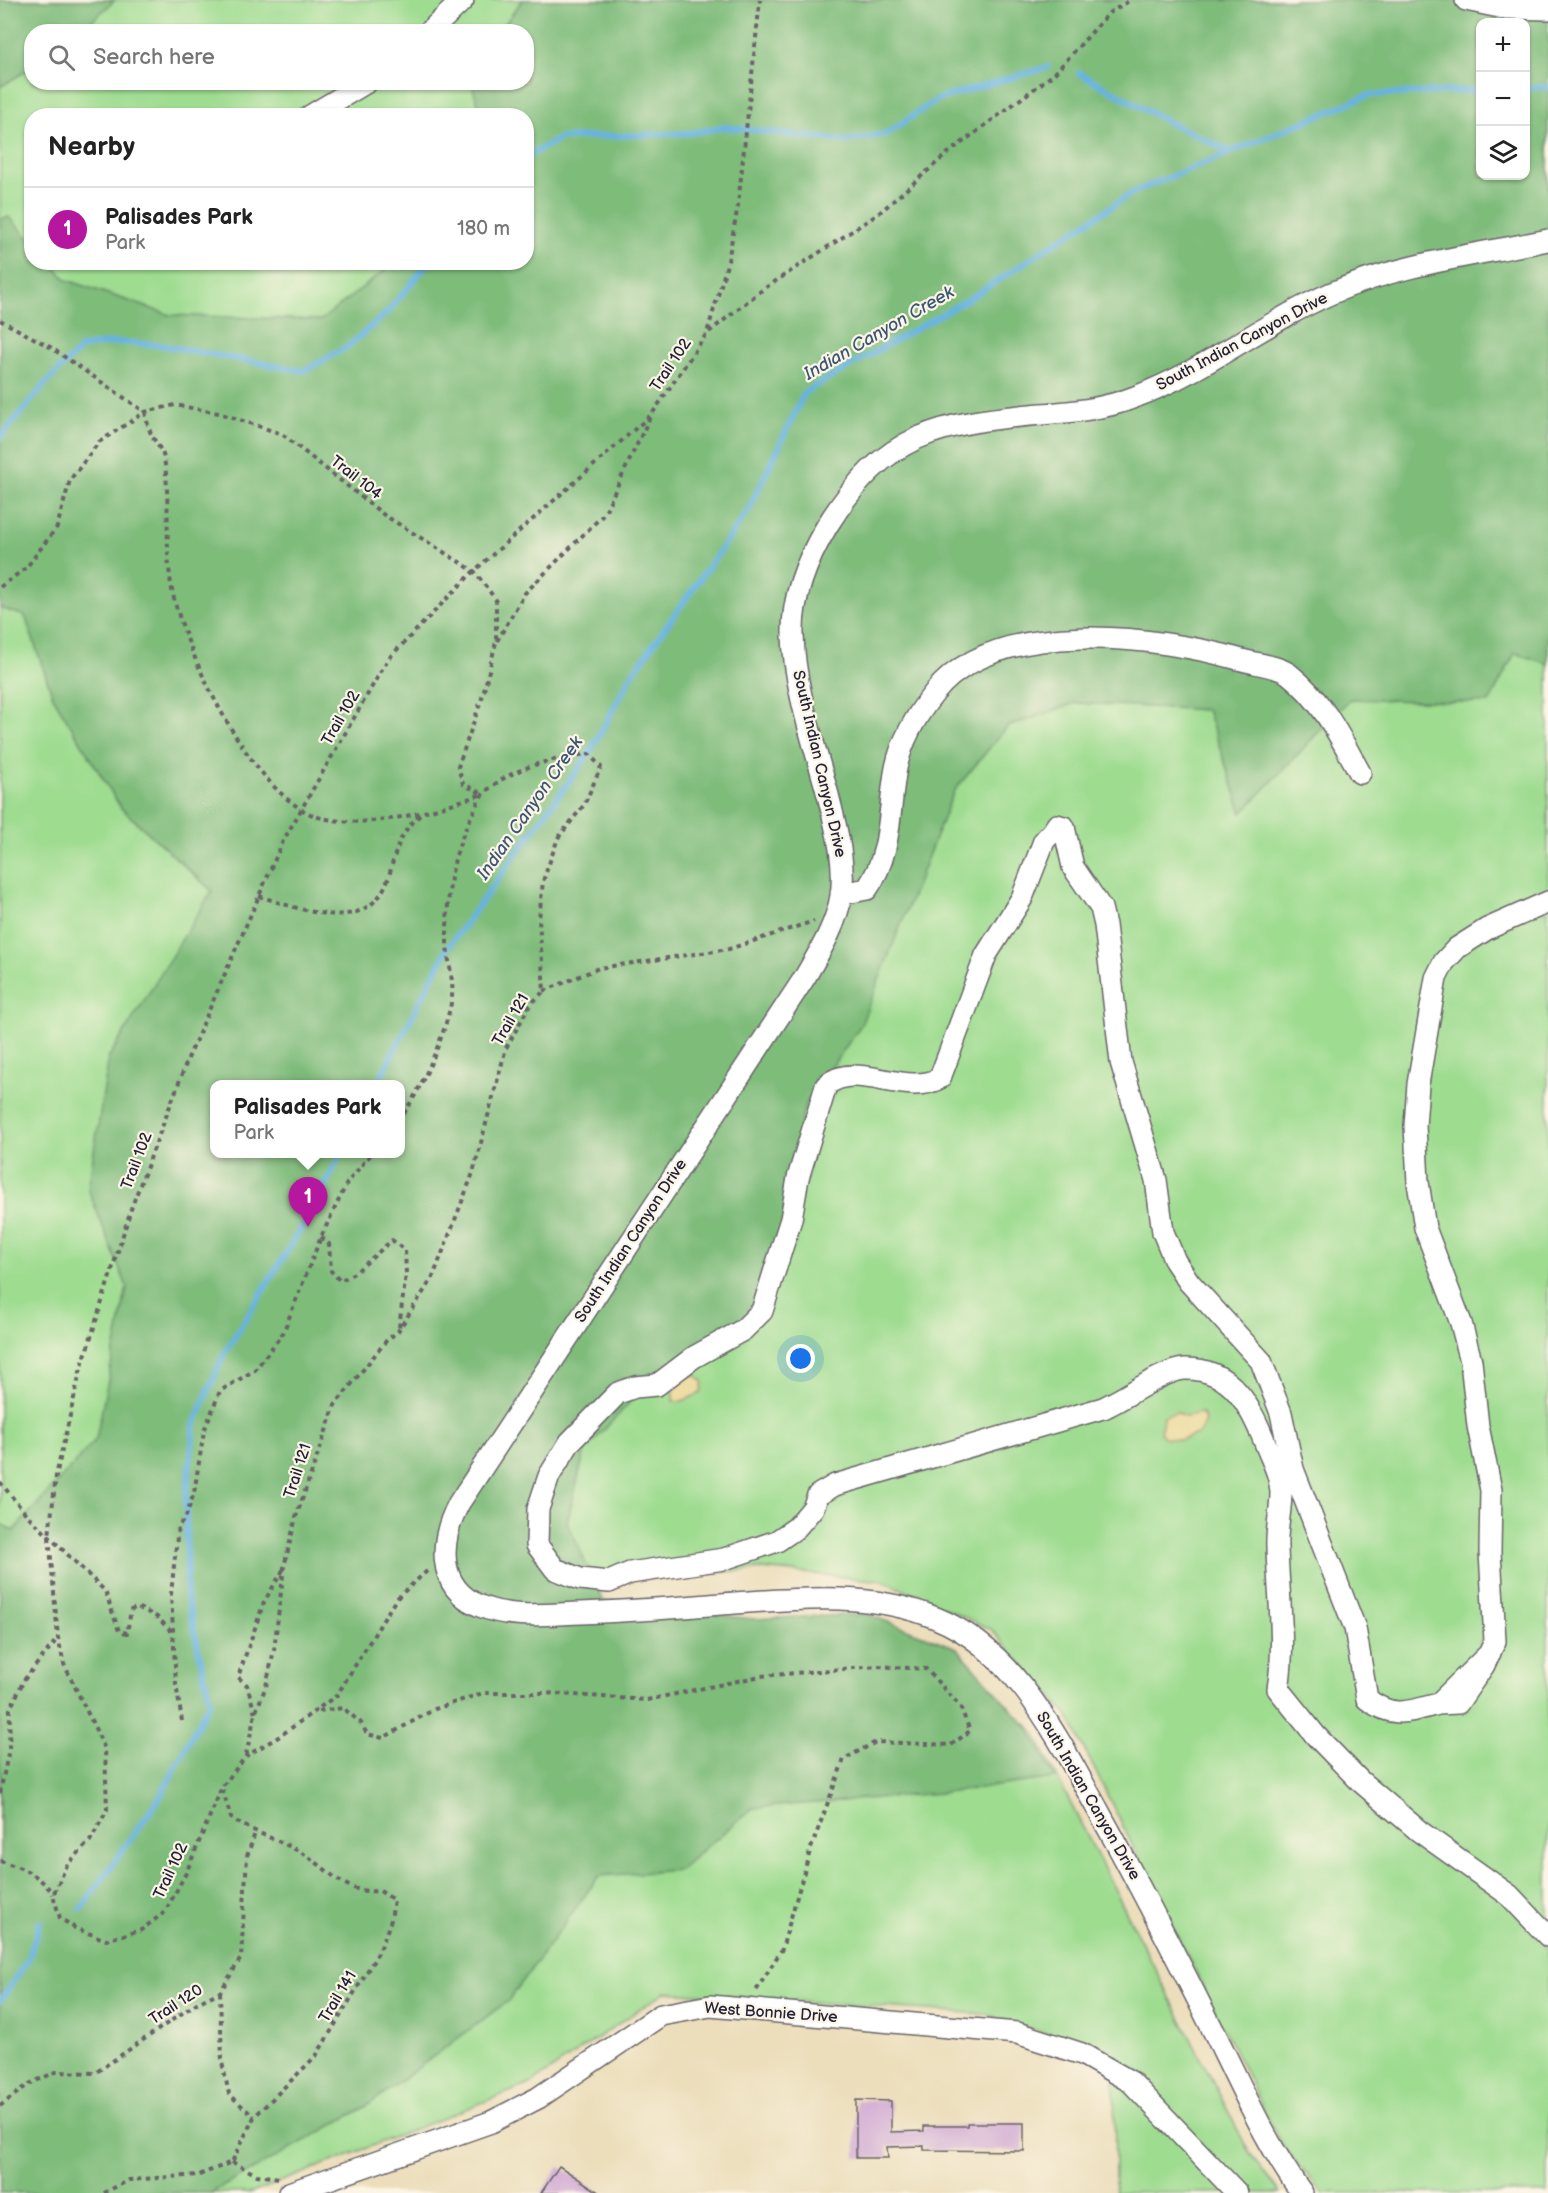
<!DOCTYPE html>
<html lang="en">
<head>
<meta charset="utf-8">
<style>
  body { margin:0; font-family:"Balsamiq Sans",sans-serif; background:#f2f2f2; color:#222 }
  .controls { position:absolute; right:18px; top:18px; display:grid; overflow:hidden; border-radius:12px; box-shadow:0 2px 4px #0004 }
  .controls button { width:54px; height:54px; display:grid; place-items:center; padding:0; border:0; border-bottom:2px solid #e0e0e0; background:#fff; color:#222; font:30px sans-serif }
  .you { position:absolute; left:801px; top:1359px; width:21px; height:21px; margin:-15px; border:4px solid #fff; border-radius:50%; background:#1a73e8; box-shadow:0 0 0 9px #1a73e833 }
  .badge { display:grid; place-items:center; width:39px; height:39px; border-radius:50%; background:#b5179e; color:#fff; font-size:20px; font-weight:700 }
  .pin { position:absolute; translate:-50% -50px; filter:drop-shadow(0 2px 3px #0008) }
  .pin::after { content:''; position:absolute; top:32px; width:21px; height:18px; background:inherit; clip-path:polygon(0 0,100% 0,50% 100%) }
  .popup { position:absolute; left:210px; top:1080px; width:195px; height:78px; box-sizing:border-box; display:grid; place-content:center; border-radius:12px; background:#fff; filter:drop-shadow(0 2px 4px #0005); font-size:20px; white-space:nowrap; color:#767676 }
  .popup b { font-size:22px; color:#222 }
  .popup::after { content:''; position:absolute; left:50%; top:100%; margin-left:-12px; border:12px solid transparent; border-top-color:#fff }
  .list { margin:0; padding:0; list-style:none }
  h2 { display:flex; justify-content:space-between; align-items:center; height:78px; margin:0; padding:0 24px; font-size:26px }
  h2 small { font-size:20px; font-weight:400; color:#767676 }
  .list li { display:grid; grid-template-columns:39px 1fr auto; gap:18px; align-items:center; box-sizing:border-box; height:84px; padding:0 24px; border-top:2px solid #e0e0e0 }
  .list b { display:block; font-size:22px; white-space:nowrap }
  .list p { margin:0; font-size:20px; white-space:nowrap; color:#767676 }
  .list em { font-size:20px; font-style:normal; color:#767676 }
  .icon { flex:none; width:33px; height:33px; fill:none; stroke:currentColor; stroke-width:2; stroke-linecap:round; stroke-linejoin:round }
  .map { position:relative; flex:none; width:1548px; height:2193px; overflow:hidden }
  .search { position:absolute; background:#fff; box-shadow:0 2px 4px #0004; left:24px; top:24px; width:510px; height:66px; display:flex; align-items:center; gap:15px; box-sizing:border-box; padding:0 21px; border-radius:24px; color:#767676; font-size:22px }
  .panel { position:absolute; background:#fff; box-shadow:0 2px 4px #0004; left:24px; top:108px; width:510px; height:162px; border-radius:24px }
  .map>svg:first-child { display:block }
  .green { fill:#9edc90; stroke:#607f66; stroke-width:1.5; fill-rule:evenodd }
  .forest { fill:#7ebc7a; stroke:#506f5a; stroke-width:1.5; fill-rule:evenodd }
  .sand { fill:#eeda9e; stroke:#887e6c; stroke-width:1.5 }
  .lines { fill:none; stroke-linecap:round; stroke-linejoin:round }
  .stream { stroke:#68b3e1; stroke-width:6 }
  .building { fill:#d1abd4 }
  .minor-casing { stroke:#696468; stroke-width:24 }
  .path { stroke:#696468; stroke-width:4; stroke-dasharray:4.5 4.5; stroke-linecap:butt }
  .minor { stroke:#fff; stroke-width:21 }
  .labels { text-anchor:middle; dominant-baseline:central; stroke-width:4.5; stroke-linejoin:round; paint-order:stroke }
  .street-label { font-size:16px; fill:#22223b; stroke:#fcf5e5 }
  .water-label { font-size:18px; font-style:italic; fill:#3a5575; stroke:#fcf5e5 }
</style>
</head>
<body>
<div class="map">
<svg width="1548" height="2193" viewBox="0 0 1548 2193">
  <rect width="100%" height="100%" fill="#fcf5e5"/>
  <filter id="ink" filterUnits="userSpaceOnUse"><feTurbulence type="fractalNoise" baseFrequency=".0167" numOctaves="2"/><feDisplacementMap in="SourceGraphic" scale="12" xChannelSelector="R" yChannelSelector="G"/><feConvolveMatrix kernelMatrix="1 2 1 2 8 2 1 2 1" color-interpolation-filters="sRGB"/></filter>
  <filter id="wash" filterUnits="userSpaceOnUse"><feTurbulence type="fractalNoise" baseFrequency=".008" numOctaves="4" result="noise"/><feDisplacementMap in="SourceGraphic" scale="24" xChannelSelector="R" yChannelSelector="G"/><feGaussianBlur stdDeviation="1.35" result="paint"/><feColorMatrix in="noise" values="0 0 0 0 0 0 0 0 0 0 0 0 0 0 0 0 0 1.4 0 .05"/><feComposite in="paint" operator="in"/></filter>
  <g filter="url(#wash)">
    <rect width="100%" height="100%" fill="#ecdebb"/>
    <path class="green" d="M0,0H1548V214L1110,374L429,1526L513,1630L779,1618L920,1636L1033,1730L1249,2152L1280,2193H1115L1114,2055L985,2014L665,1992L532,2083L252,2193H0ZM1480,22H1526V176H1480ZM32,32H526V82H32ZM32,116H526V262H32ZM215,1084H401V1154H215Z
      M1548,258V2193H1323L1282,2146L1067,1714L991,1629L884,1581L762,1569L541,1586L482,1585L824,733Z"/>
    <path class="forest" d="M0,0H115L81,31L32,32L31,68L0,87Z
      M522,0H1548V664L1515,653L1489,703L1350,699L1242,813L1207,710L1075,703L1007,727L954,791L861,1025L804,1107L780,1245L747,1316L648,1383L585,1450L567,1522L603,1601L753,1619L867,1614L957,1648L1029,1729L1055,1778L952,1792L753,1808L679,1870L599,1876L509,2000L367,2106L211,2193H0V1523L13,1531L96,1439L127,1287L88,1189L109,1057L212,891L121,808L53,697L25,616L0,608V219L9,217L31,241L32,262L51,263L67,280L170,315L321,320L394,263L526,262V116L482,115L471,83L526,82V32L500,31ZM1480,22H1526V176H1480ZM215,1084H401V1154H215Z"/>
    <path class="sand" d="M695,1375L703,1381L701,1393L680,1402L673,1401V1384L685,1376Z
      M1176,1412L1185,1416L1202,1413L1205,1421L1200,1433L1181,1440L1165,1438L1160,1432L1164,1416Z"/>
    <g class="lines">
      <path class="stream" d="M1079,73L1170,123L1231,152
        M1526,88L1548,87
        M526,157L561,138L690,133L725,127L845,141L886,134L938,99L1048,67
        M0,438L46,383L82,347L118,342L160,345L304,371L347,347L387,313L429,262
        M377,1084L447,949L589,754L631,676L748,511L805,392L975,295L1134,192L1369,95L1480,90
        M81,1909L159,1799L210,1701L187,1598L186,1498L194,1425L223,1356L313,1209L341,1154
        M0,2001L29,1958L40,1922"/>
    </g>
    <g id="blocks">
      <path class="building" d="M856,2100L891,2101V2132L924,2131V2126H967V2123H1024V2151L924,2150V2146L887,2147L888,2158H856Z
        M559,2166L600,2193H541Z"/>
    </g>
  </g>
  <g filter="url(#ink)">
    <use href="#blocks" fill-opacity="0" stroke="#696468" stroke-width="1.5"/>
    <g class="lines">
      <defs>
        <path id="minor" d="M1466,0L1504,8L1548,9
          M429,32L463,0
          M310,116L367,82
          M1053,831L1044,841L1022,898L986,955L940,1078C906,1098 854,1059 826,1086L798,1178L791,1219L762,1311L743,1330L694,1357L657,1385L635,1387L618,1393L570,1442L549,1476L538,1509L537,1545L555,1569L580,1579L609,1582L630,1573L724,1559L777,1541L796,1528L813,1508L818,1495L835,1485L1103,1408C1126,1398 1163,1370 1185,1369C1233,1368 1251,1408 1266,1445C1272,1461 1280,1474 1281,1492C1281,1511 1276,1529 1277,1547C1278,1595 1286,1641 1278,1689L1316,1736L1360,1781L1419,1831L1509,1895L1548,1936
          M1055,832L1053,831L1057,825L1064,827L1073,867L1101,908L1105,925L1121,1062L1156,1180L1163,1232L1175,1261L1189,1282L1261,1361L1281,1413L1293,1469L1355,1628L1367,1699C1393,1719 1408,1712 1438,1704
          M841,894L867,889C893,852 888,810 896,768C902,739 917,714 935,692C997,615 1159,636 1242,660C1256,664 1278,666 1289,674C1323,701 1340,737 1360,773
          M1490,1653L1438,1704L1458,1703L1484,1665L1495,1641L1490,1552L1491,1490L1478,1426L1471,1361L1461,1323L1425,1228L1418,1182L1415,1126L1418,1084L1436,978L1444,962L1457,948L1487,929L1548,902
          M289,2193L491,2122L538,2098L661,2015L710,2006L1017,2033L1082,2054L1131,2082L1237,2193
          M1302,2193C1265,2143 1241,2085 1213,2030C1176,1956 1138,1882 1098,1810C1058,1739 1016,1650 936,1618C868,1590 793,1599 721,1604C675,1608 628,1611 581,1613C548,1614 510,1619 480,1606C435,1587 440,1539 459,1503L805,977C820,951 836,926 841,896C846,862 836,828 828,795C814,743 794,688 793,634C792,596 808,558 827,526C885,432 939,423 1041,414C1073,412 1105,409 1135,397C1205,371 1263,323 1332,293C1399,264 1476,255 1548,240"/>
      </defs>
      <use href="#minor" class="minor-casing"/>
      <path class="path" d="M0,320L50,347L145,412
        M709,332L762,290L878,214L948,153L1054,74L1110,12L1131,0
        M145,412C147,420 148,427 151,434C155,442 162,450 164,458C171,501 164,547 172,590C185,653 256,803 322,818C376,830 432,810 483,794
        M0,587L26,568L57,527L70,480L99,442L145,412L175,405L219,413L282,434L384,515L474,571L496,600V642L483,695L458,767L463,784L483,794
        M497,641L525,593L604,514L650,417
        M259,896C303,910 370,938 389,876C396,850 400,830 423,813
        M544,991L599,968L729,949L814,921
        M321,1237L329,1244L331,1271L340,1281L356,1272L392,1240L405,1250L406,1274L399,1327
        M0,1482L26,1514L105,1591L119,1631L127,1633L131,1610L137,1607L157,1617L174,1634
        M427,1571L396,1599L337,1695L280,1736L246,1756L222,1787L186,1873L165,1912L141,1930L106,1940L75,1928L60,1918L53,1895L67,1865L90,1841L107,1810L105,1749L64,1664L58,1638L49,1536L56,1476L80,1372L132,1206L189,1056L283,841L388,659L474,571L652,414L707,333L728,261L738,205L760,0
        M319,1711L343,1708L361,1723L367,1734L383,1738L435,1709L483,1693H545L647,1700L761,1676L877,1666L926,1669L960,1706L970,1731L951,1745L876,1742L844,1759L810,1851L782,1949L756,1991
        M255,1713L247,1685L238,1677L264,1602L283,1570
        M182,1721L176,1684L171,1594L178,1528L186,1516L194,1493L204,1431L220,1391L255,1370L283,1333L321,1237L347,1183L371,1154
        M246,1755L255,1714L266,1686L274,1650L284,1567L296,1517L335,1405L386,1341L398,1331L433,1277L473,1173L506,1048L530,1005L544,991L539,919L543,881L558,838L584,805L601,767L589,754C553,758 512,767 484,793C478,799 475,810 471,817C450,860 447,894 447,941C447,959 454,978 452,996C449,1027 420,1093 401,1117
        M0,1793L9,1749L10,1709L24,1680L58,1638
        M0,1861C23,1868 39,1874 53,1894
        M220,1992L222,2062L229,2094L254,2117
        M0,2106L29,2084L56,2072L95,2073L197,2003L220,1992L241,1958L247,1856L255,1833
        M232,2162L257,2175L279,2178
        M104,2193L129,2180L199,2175L232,2162L254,2117L316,2056L339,2018L380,1950L391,1920L394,1900L380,1891C345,1894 333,1873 307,1856C283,1841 256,1834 231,1818L222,1788"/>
      <use href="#minor" class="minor"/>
    </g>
  </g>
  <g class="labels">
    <g class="street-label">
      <text transform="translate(1242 342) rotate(-28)">South Indian Canyon Drive</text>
      <text transform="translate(671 365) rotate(-56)">Trail 102</text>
      <text transform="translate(356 478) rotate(38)">Trail 104</text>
      <text transform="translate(341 718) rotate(-60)">Trail 102</text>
      <text transform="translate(819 764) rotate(77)">South Indian Canyon Drive</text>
      <text transform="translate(511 1020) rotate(-60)">Trail 121</text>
      <text transform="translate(137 1161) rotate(-69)">Trail 102</text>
      <text transform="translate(631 1241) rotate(-57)">South Indian Canyon Drive</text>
      <text transform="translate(298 1471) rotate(-72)">Trail 121</text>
      <text transform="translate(1088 1796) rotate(60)">South Indian Canyon Drive</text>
      <text transform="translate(171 1871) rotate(-65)">Trail 102</text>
      <text transform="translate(338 1997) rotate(-59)">Trail 141</text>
      <text transform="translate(176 2005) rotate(-33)">Trail 120</text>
      <text transform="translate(771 2013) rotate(4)">West Bonnie Drive</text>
    </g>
    <g class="water-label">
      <text transform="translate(879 333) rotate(-30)">Indian Canyon Creek</text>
      <text transform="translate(530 808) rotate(-55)">Indian Canyon Creek</text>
    </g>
  </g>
</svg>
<div class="controls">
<button>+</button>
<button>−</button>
<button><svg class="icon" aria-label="layers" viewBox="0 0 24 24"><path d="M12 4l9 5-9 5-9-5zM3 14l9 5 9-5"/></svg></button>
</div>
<div class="you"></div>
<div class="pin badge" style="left:308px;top:1227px">1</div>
<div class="popup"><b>Palisades Park</b>Park</div>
<div class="search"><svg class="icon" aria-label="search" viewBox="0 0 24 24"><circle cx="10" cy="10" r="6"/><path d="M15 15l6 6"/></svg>Search here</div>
<section class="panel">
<h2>Nearby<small></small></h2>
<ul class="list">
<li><span class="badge">1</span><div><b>Palisades Park</b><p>Park</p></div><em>180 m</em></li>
</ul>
</section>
</div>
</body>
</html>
